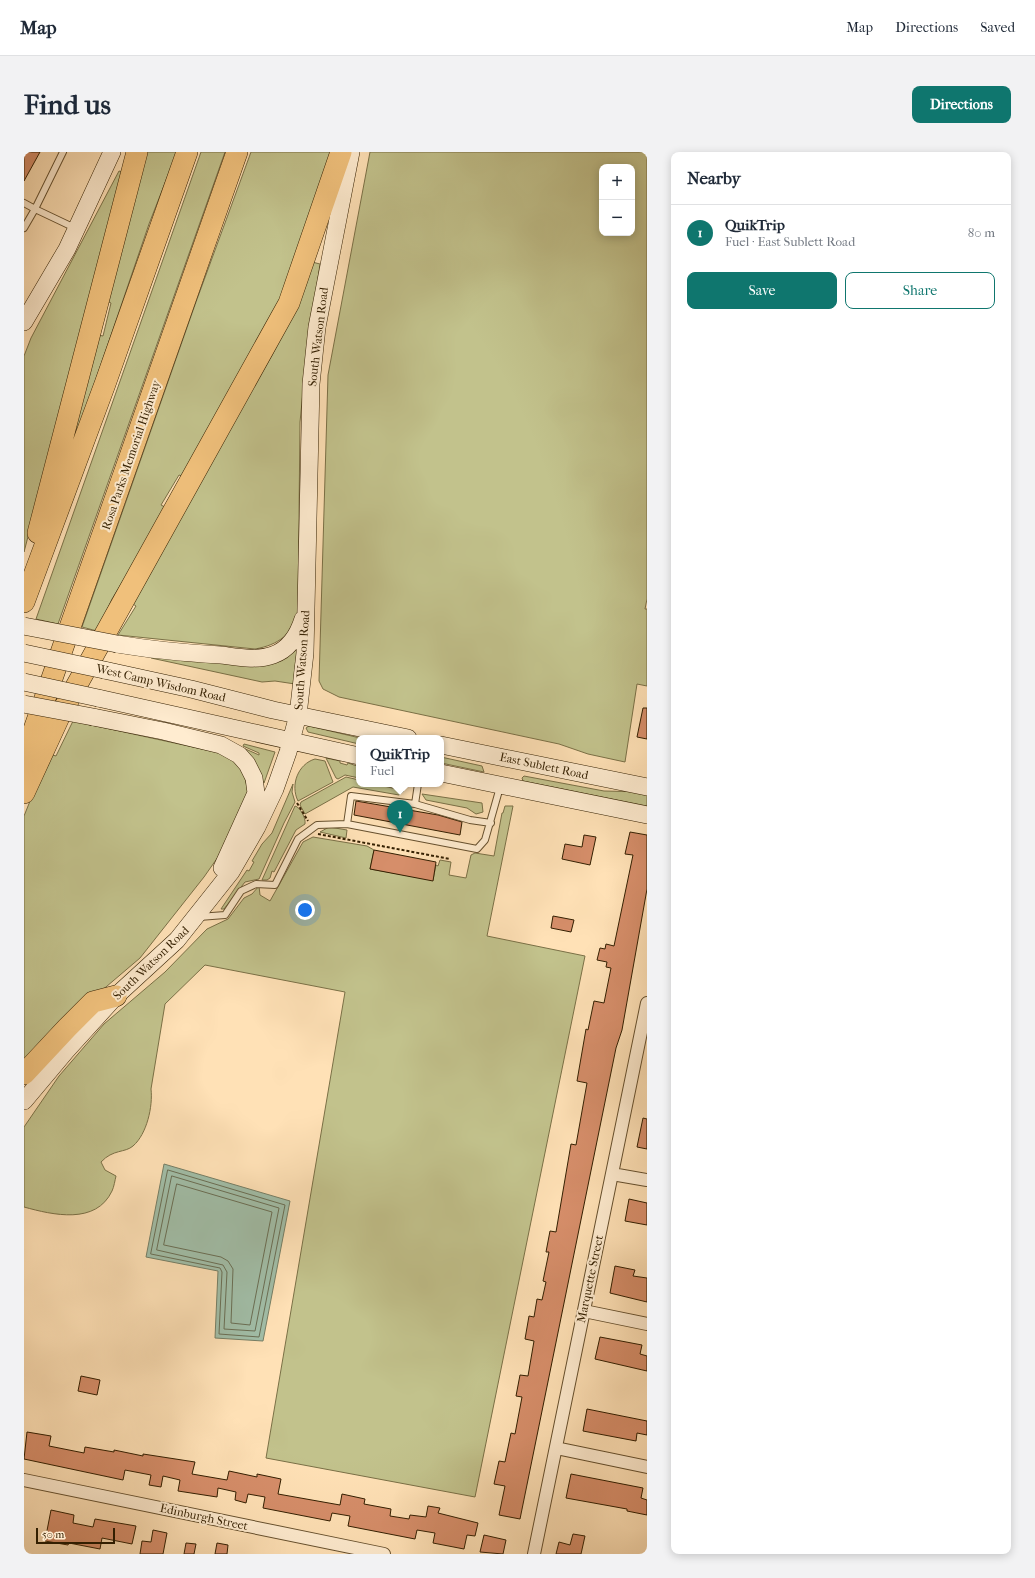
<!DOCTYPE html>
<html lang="en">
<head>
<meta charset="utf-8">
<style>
  body { margin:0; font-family:"IM FELL French Canon",serif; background:#f2f2f3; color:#1f2937 }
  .controls { position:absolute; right:12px; top:12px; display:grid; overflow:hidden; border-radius:8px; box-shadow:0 2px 10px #0003 }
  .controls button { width:36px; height:36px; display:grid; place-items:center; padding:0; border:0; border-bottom:1px solid #e0e1e3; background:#fff; color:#1f2937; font:20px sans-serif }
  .scale { position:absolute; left:12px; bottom:10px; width:79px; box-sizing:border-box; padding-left:4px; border:2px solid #331f01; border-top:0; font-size:11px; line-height:14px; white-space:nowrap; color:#331f01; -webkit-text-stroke:3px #ffecd0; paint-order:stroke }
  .you { position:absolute; left:281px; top:758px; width:14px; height:14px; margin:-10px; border:3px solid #fff; border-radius:50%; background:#1a73e8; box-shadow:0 0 0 6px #1a73e833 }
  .badge { display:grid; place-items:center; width:26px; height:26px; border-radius:50%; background:#0f766e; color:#fff; font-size:13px; font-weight:700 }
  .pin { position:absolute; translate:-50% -33px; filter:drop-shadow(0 1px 2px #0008) }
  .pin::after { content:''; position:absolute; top:21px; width:14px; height:12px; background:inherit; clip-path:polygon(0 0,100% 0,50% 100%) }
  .popup { position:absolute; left:332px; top:583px; width:88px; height:52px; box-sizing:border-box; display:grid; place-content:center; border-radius:8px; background:#fff; filter:drop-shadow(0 1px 3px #0005); font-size:13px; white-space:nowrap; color:#747a83 }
  .popup b { font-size:15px; color:#1f2937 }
  .popup::after { content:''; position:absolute; left:50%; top:100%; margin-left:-8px; border:8px solid transparent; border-top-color:#fff }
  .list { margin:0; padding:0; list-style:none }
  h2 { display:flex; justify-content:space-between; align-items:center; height:52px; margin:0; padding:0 16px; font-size:17px }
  h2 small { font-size:13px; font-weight:400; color:#747a83 }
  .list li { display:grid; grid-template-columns:26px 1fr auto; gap:12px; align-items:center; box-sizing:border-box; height:56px; padding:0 16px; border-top:1px solid #e0e1e3 }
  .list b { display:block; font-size:15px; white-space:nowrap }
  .list p { margin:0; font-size:13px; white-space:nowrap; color:#747a83 }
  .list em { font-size:13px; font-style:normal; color:#747a83 }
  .actions { display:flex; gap:8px; padding:12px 16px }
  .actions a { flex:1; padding:9px 0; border:1px solid #0f766e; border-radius:8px; text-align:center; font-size:14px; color:#0f766e }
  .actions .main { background:#0f766e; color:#fff }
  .map { position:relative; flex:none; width:623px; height:1402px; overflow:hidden; border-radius:8px }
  header { display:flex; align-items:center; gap:24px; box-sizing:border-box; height:56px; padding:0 20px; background:#fff; border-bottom:1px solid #e0e1e3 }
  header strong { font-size:19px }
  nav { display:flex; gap:22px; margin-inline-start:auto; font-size:14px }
  .intro { display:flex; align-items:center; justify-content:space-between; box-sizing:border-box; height:96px; padding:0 24px }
  h1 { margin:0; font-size:28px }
  .button { padding:10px 18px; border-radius:8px; background:#0f766e; color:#fff; font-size:14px; font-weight:700 }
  main { display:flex; gap:24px; padding:0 24px }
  aside { flex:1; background:#fff; border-radius:8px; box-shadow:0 2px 10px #0003 }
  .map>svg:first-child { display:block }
  .green { fill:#c2c28c; stroke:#7a7046; fill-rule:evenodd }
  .water { fill:#a1bea8; stroke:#757e65 }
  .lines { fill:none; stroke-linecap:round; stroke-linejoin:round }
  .shore { stroke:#6a6e54; stroke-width:1 }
  .building { fill:#d68e6a; stroke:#331f01 }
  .service-casing { stroke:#66502e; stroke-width:8 }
  .minor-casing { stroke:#66502e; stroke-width:14 }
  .secondary-casing { stroke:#331f01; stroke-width:18 }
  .motorway-casing { stroke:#331f01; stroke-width:22 }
  .path { stroke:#331f01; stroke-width:2; stroke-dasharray:3 2; stroke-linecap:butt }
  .service { stroke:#ffecd0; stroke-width:6 }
  .minor { stroke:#ffecd0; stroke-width:12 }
  .secondary { stroke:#ffecd0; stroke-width:17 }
  .motorway { stroke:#f0c07b; stroke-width:21 }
  .secondary-bridge-casing { stroke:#331f01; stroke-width:18; stroke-linecap:butt }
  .secondary-bridge { stroke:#ffecd0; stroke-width:17 }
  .labels { text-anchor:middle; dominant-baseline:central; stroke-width:4; stroke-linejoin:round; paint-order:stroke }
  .street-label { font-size:12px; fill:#331f01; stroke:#ffecd0 }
</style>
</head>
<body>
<header>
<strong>Map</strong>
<nav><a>Map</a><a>Directions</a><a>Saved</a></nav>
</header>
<div class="intro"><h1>Find us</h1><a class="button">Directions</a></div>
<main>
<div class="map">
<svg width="623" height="1402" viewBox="0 0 623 1402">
  <rect width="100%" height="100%" fill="#ffe1b6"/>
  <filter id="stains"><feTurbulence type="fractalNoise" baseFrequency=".005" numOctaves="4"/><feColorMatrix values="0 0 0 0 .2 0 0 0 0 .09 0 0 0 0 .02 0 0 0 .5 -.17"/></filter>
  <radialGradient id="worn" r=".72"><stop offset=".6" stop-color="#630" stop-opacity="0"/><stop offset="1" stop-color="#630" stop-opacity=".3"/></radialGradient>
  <path class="green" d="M118,0H153L125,72L35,335L74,183L79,184L87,151L81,148Z
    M177,0H201L34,472L12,467Z
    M227,0H312L256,158L158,324L155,323L137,353L141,355L134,371L88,447L73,479L58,475L172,150Z
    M346,0H623V447L621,457H623V534L613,532L601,610L564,602L535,592L315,545L299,537L295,529L304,223ZM578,15H608V81H578Z
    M95,19L99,20L0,400V204L7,186Z
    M288,110L296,112L282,210L276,270L274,458C270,482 254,493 231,497L94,483L112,454L106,450L248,203L266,167Z
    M273,495L271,532L251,529L238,530L127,506L128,504Z
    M49,569L201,602L214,612L220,622L224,639L208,685L180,725L116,806L49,863L0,916V664L25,602L32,604Z
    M285,574L336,586L335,592L284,580L282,576Z
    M220,592L251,600L240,631L217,595L235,603V601L219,594Z
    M417,605L458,614L460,620L417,611Z
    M302,606L316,609V611L323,613L324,611L333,614L335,626L321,623L314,627L312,626Z
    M291,607L301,609L309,630L274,649C266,633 274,612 291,607Z
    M500,624L580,639L623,640V654L499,629L498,626Z
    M322,625L335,628V632H352L380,639L375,643L329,635L281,662L276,653L277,650Z
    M269,632L268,640L271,650L260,671L235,727L221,730L200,757H197L223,718L225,719L230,710L228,709L238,692L248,681Z
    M398,642L458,651L459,660L452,662L443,656L402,648Z
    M271,654C276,655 282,666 281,672L272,678L250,720L248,719L246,726L243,728H238Z
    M481,654H489L463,784L561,804L451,1345L242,1306L321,840L181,813L141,852L127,937C129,954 123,982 109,994C101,1001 89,997 77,1010L81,1018L92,1024C91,1028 90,1035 88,1039C72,1073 29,1063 0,1055V975L35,924L80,872L141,820L183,777L204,767L220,746L228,742L235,734L236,743L246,749L279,690L289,685L343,694L350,698L346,717L409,728L412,713L414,714L416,708L427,710L425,723L442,726L447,703L451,701L470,704L478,661H479Z
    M305,675L323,678L322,686L296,680Z"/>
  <path class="water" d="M140,1012L266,1049L239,1189L191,1186L194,1119L122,1105Z"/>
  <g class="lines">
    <path class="shore" d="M144,1018L261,1053L235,1185L195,1182L198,1120L196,1116L127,1102Z
      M148,1024L255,1056L231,1179L200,1177L203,1120L199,1113L133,1098Z
      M153,1032L248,1060L226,1173L207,1171L209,1117L204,1109L197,1105L140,1093Z"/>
  </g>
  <path class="building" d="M0,0H16L0,29Z
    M619,556H623V587L613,585Z
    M332,649L414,663L438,670L436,683L330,663Z
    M606,680L623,683V737L598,878L592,896L496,1367L475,1363L481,1334L470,1332L475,1309L481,1310L487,1281L491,1282L498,1245L492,1244L496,1223L504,1224L510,1189L501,1187L505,1164L510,1165L513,1147L518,1148L522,1130L519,1129L525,1100H522L526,1079L532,1080L547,992L552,993L563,931L553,929L562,877L564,878L570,849L580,851L587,816L582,815L583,810L573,808L576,796L581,797L582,792L590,794L609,703L601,702Z
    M560,683L572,685L566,713L538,707L541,692L558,695Z
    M350,698L412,710L409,729L346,717Z
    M529,764L550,768L547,780L527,776Z
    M619,966L623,967V997L613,995Z
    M605,1047L623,1051V1073L601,1069Z
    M591,1114L611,1118L609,1124L623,1126V1150L586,1141Z
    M576,1185L618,1193L616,1202L623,1204V1219L571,1207Z
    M57,1224L76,1228L73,1243L54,1239Z
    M563,1257L623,1269V1283L613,1281L612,1289L559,1279Z
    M3,1280L27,1284L25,1294L60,1301L61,1295L90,1300V1298L119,1304V1302L171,1310L168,1322L203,1328L205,1319L233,1325V1322L257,1327L254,1342L316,1353L318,1342L341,1347L340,1352L367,1357L366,1364L385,1367L386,1363L402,1365L404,1354L416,1356L414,1361L454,1371L451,1384L443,1383L440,1397L409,1391L411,1381L393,1378L391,1387L324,1374L326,1364L308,1361L306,1369L239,1356L241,1345L224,1342L222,1351L211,1348L212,1340L194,1336L193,1345L154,1339L156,1328L139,1324L137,1335L125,1333L127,1323L101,1318L99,1328L0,1307Z
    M547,1322L619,1336L617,1346L623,1348V1363L603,1359V1357L542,1346Z
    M27,1358L50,1363L49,1371L69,1375L71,1367L112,1374L108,1392L78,1386L76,1397L45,1391L44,1393L21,1389Z
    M129,1378L143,1381L139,1402H116L118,1389L127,1390Z
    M549,1382L561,1384L557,1402H532L535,1390L546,1393Z
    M460,1383L482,1388L479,1402L456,1400Z
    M162,1391L172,1392L170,1402H160Z
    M193,1391L204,1393L203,1402H191Z"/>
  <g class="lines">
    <defs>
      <path id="service" d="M39,0L11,57L51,76
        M0,51L11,57L0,76
        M391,652L446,668L467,671
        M323,672L327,644L391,652L394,632
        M175,765L201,763L217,739L232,732L251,733L274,687L293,673L323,672L453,697L461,688L476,635"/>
      <path id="minor" d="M588,1022L623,1028
        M560,1159L623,1172
        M532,1296L623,1315
        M0,1328L360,1402
        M510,1402L623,851"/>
      <path id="secondary" d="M0,170L43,97L88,0
        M93,492C128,498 162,501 197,503C213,505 233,509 249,503C266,497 274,483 279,467
        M80,518L167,537L249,558L384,586
        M74,546L335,604
        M69,565L139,579L197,593L215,603L223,612L230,626L232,641L198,716
        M417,593L623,635
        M417,621L623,663
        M0,949L42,899L92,844L153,788L207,720L233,675L251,637L264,600L274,563L281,501L287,232L293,175L327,0"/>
      <path id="motorway" d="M14,381L113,0
        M0,450L81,232L163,0
        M0,606L213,0
        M0,641L35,565L265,151L317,0
        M0,922L43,876L69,850L92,844"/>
    </defs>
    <use href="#service" class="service-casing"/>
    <use href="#minor" class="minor-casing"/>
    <use href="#secondary" class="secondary-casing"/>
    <use href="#motorway" class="motorway-casing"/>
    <path class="path" d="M273,651L284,669
      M294,682L426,707"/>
    <use href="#service" class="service"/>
    <use href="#minor" class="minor"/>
    <use href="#secondary" class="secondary"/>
    <use href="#motorway" class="motorway"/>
    <defs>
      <path id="secondary-bridge" d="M0,474L93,492
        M0,501L80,518
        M0,530L74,546
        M0,552L69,565"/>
    </defs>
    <use href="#secondary-bridge" class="secondary-bridge-casing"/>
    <use href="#secondary-bridge" class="secondary-bridge"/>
  </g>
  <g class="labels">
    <g class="street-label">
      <text transform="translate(294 185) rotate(-83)">South Watson Road</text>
      <text transform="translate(107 303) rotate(-71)">Rosa Parks Memorial Highway</text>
      <text transform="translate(278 508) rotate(-86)">South Watson Road</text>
      <text transform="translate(137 531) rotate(13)">West Camp Wisdom Road</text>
      <text transform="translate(520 614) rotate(12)">East Sublett Road</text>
      <text transform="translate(127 811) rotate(-44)">South Watson Road</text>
      <text transform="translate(566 1127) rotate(-78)">Marquette Street</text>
      <text transform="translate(180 1365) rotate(12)">Edinburgh Street</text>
    </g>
  </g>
  <rect width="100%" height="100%" filter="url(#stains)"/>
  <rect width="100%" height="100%" fill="url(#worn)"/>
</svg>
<div class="controls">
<button>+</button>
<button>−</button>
</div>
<div class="scale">50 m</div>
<div class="you"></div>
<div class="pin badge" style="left:376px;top:681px">1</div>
<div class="popup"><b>QuikTrip</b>Fuel</div>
</div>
<aside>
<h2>Nearby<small></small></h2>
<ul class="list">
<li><span class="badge">1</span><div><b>QuikTrip</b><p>Fuel · East Sublett Road</p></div><em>80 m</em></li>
</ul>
<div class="actions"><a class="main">Save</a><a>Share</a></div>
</aside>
</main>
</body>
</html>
